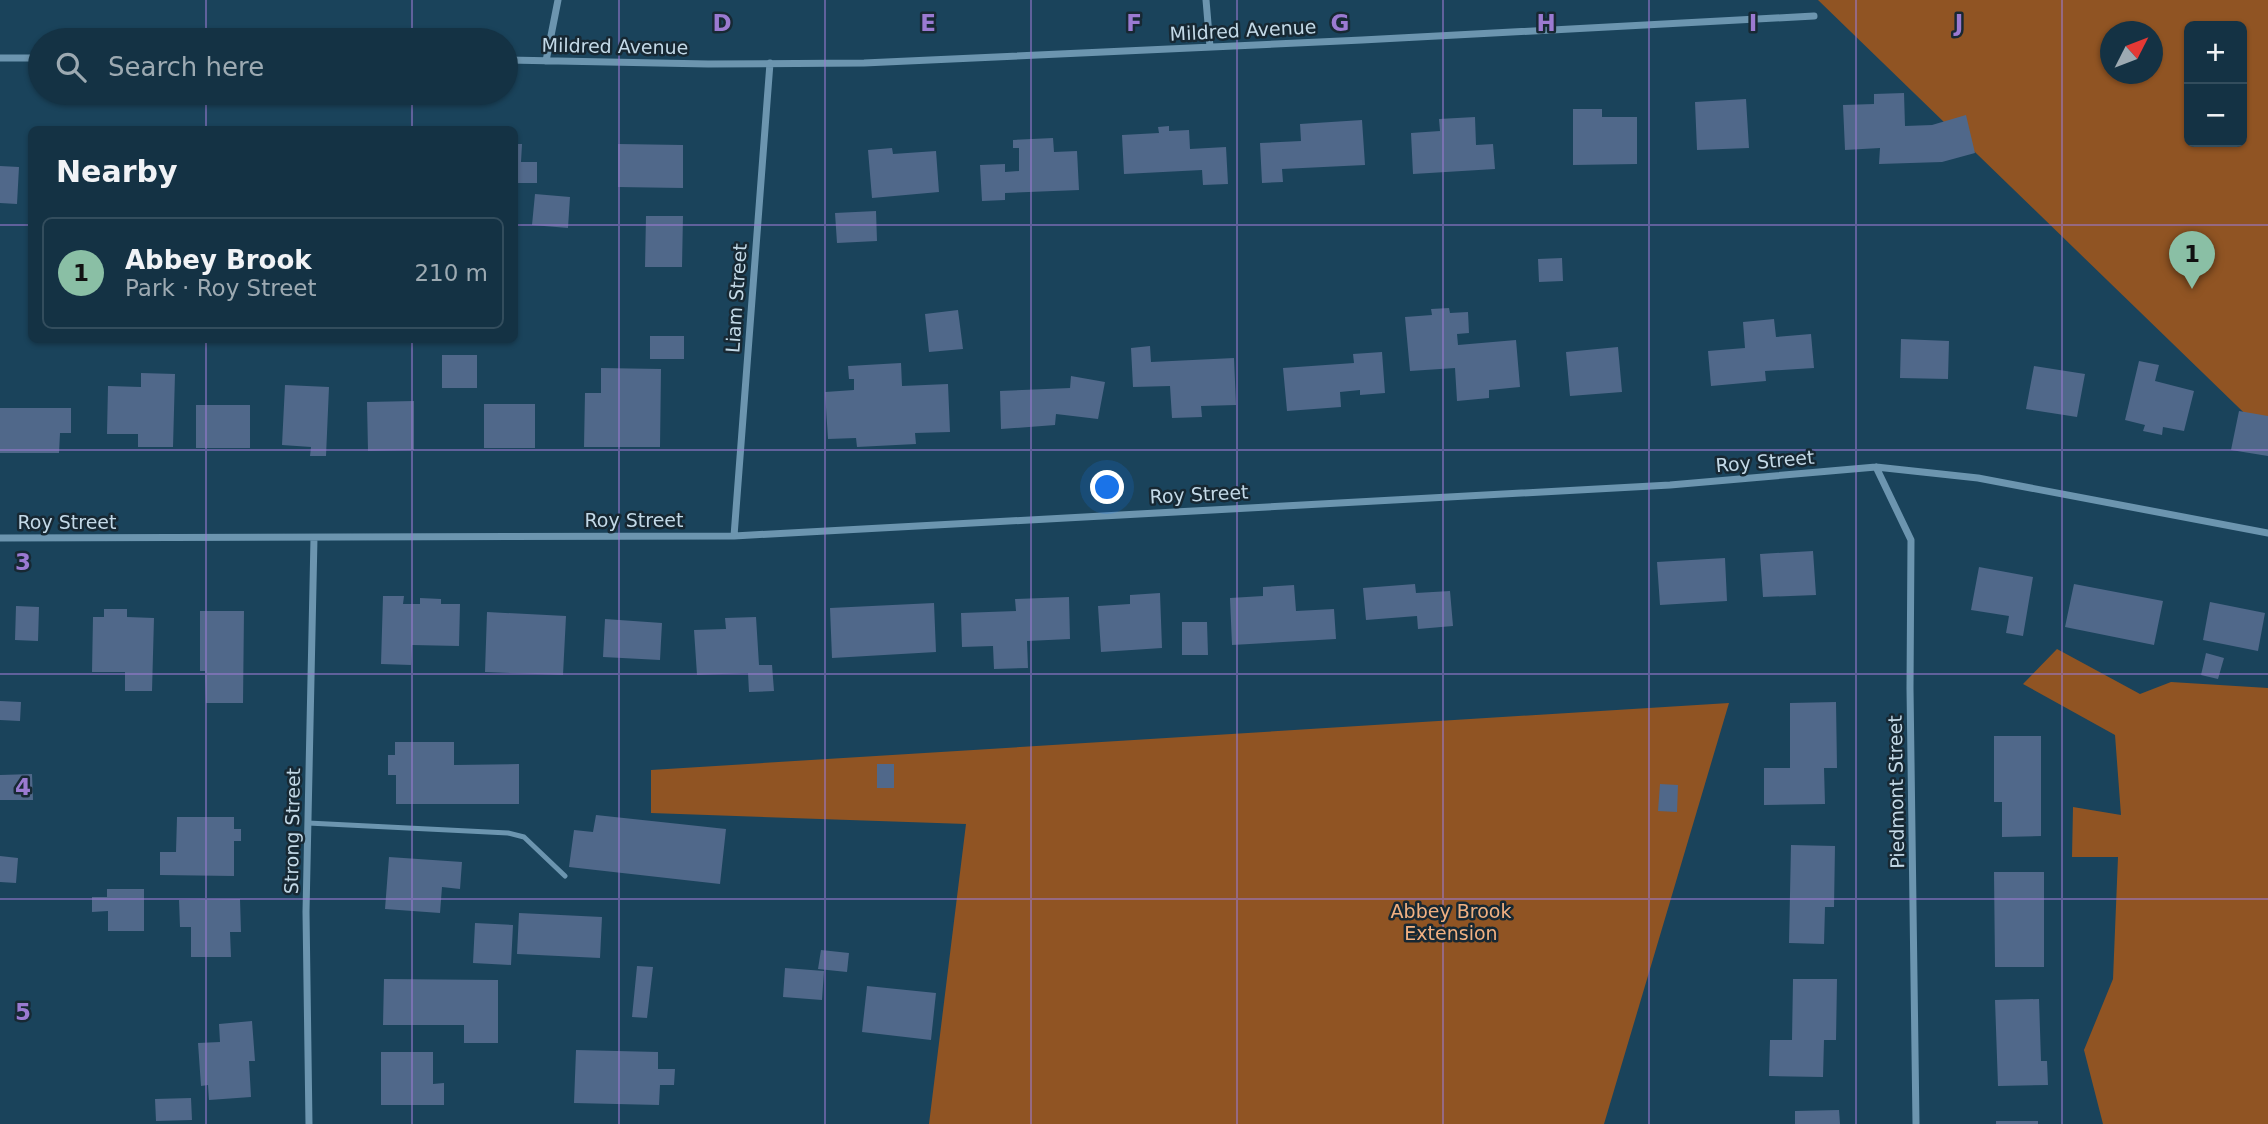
<!DOCTYPE html>
<html lang="en">
<head>
<meta charset="utf-8">
<style>
  body { margin:0; font-family:"DejaVu Sans",sans-serif; background:#213e4f; color:#f1f3f6 }
  .controls { position:absolute; right:21px; top:21px; display:grid; overflow:hidden; border-radius:10px; box-shadow:0 2px 5px #0004 }
  .controls button { width:63px; height:63px; display:grid; place-items:center; padding:0; border:0; border-bottom:2px solid #334d5d; background:#143244; color:#f1f3f6; font:35px sans-serif }
  .compass { position:absolute; left:2100px; top:21px; width:63px; height:63px; border-radius:50%; background:#143244; box-shadow:0 2px 5px #0004; rotate:48deg }
  .you { position:absolute; left:1108px; top:488px; width:24px; height:24px; margin:-18px; border:5px solid #fff; border-radius:50%; background:#1a73e8; box-shadow:0 0 0 10px #1a73e833 }
  .badge { display:grid; place-items:center; width:46px; height:46px; border-radius:50%; background:#8abfa5; color:#111; font-size:23px; font-weight:700 }
  .pin { position:absolute; translate:-50% -58px; filter:drop-shadow(0 2px 4px #0008) }
  .pin::after { content:''; position:absolute; top:37px; width:24px; height:21px; background:inherit; clip-path:polygon(0 0,100% 0,50% 100%) }
  .list { margin:0; padding:0; list-style:none }
  h2 { display:flex; justify-content:space-between; align-items:center; height:91px; margin:0; padding:0 28px; font-size:30px }
  h2 small { font-size:23px; font-weight:400; color:#9daab2 }
  .list li { display:grid; grid-template-columns:46px 1fr auto; gap:21px; align-items:center; box-sizing:border-box; height:112px; margin:0 14px 14px; padding:0 14px; border:2px solid #334d5d; border-radius:10px }
  .list b { display:block; font-size:26px; white-space:nowrap }
  .list p { margin:0; font-size:23px; white-space:nowrap; color:#9daab2 }
  .list em { font-size:23px; font-style:normal; color:#9daab2 }
  .icon { flex:none; width:38px; height:38px; fill:none; stroke:currentColor; stroke-width:2; stroke-linecap:round; stroke-linejoin:round }
  .map { position:relative; flex:none; width:2268px; height:1124px; overflow:hidden }
  .search { position:absolute; background:#143244; box-shadow:0 2px 5px #0004; left:28px; top:28px; width:490px; height:77px; display:flex; align-items:center; gap:18px; box-sizing:border-box; padding:0 24px; border-radius:38px; color:#9daab2; font-size:26px }
  .panel { position:absolute; background:#143244; box-shadow:0 2px 5px #0004; left:28px; top:126px; width:490px; height:217px; border-radius:10px }
  .map>svg:first-child { display:block }
  .green { fill:#905423; fill-rule:evenodd }
  .building { fill:#50688a }
  .lines { fill:none; stroke-linecap:round; stroke-linejoin:round }
  .lane { stroke:#6c95af; stroke-width:5 }
  .street { stroke:#6c95af; stroke-width:7 }
  .grid { fill:none; stroke:#9b7ad1; stroke-width:2; stroke-opacity:0.55 }
  .labels { text-anchor:middle; dominant-baseline:central; stroke-width:5; stroke-linejoin:round; paint-order:stroke }
  .street-label { font-size:19px; fill:#c3d9e7; stroke:#172833 }
  .park-label { font-size:19px; fill:#f1b182; stroke:#172833 }
  .grid-label { font-size:23px; text-anchor:middle; font-weight:bold; fill:#9b7ad1; stroke:#172833; stroke-width:5; stroke-linejoin:round; paint-order:stroke }
</style>
</head>
<body>
<div class="map">
<svg width="2268" height="1124" viewBox="0 0 2268 1124">
  <rect width="100%" height="100%" fill="#1a435b"/>
  <path class="green" d="M1818,0H2268V436ZM2189,26H2242V142H2189ZM2110,32H2152V74H2110Z
    M2057,649L2140,694L2171,682L2268,688V1124H2103L2084,1050L2113,979L2118,857H2072L2073,807L2121,815L2115,735L2023,684Z
    M1729,703L1604,1124H929L966,824L651,813V770Z"/>
  <path class="building" d="M1904,93L1905,126L1932,125L1966,115L1975,153L1942,162L1879,164L1880,148L1845,150L1843,105L1874,104V94Z
    M1746,99L1749,148L1697,150L1695,102Z
    M1573,109H1602V117H1637V164L1573,165Z
    M1475,117L1476,145L1493,144L1495,169L1413,174L1411,133L1440,131L1439,119Z
    M1362,120L1365,165L1282,169L1283,182L1262,183L1260,143L1301,141L1300,124Z
    M1169,126V131L1189,130L1190,149L1226,147L1228,184L1203,185L1202,170L1124,174L1122,135L1159,133L1158,127Z
    M1053,138L1054,152L1077,151L1079,190L1005,193V200L982,201L980,165L1005,164V172L1019,171V148H1013V140Z
    M514,144H522L521,162H537V183H514Z
    M618,144L683,145V188L618,187Z
    M892,148L893,154L936,151L939,192L872,198L868,150Z
    M0,166L19,167L17,204L0,203Z
    M535,194L570,197L568,228L532,225Z
    M876,211L877,241L837,243L835,213Z
    M646,216H683L682,267H645Z
    M1562,258L1563,281L1539,282L1538,259Z
    M1449,308L1450,313L1468,312L1469,333L1457,334L1458,345L1516,340L1520,387L1489,390V398L1457,401L1455,368L1410,371L1405,317L1432,315L1431,309Z
    M958,310L963,349L929,352L925,314Z
    M1774,319L1776,337L1811,334L1814,368L1765,371L1766,381L1711,386L1708,351L1745,348L1743,322Z
    M650,336H684V359H650Z
    M1901,339L1949,341L1948,379L1900,378Z
    M1150,346L1151,362L1234,358L1236,405L1201,406L1202,417L1172,418L1170,386L1133,387L1131,348Z
    M1618,347L1622,392L1570,396L1566,352Z
    M1382,352L1385,393L1360,395V390L1340,392L1341,407L1287,411L1283,368L1354,363L1353,354Z
    M442,355H477V388H442Z
    M2139,361L2159,365L2155,381L2194,391L2184,431L2163,427L2162,435L2143,431L2145,425L2125,420Z
    M901,363L902,386L948,384L950,432L915,433L916,444L857,447L856,438L828,439L825,392L854,390V379H849L848,366Z
    M2034,366L2085,374L2077,417L2026,409Z
    M601,368L661,369L660,447H584L585,393H601Z
    M141,373L175,374L173,447H138V434H107L108,386L141,387Z
    M1071,376L1105,382L1098,419L1056,414L1055,425L1001,429L1000,391L1070,388Z
    M285,385L329,387L326,456H310L311,447L282,445Z
    M414,401V450L368,451L367,402Z
    M484,404H535V448H484Z
    M196,405H250V448H196Z
    M0,408H71V433H60L59,453H0Z
    M2239,411L2268,416V456L2231,450Z
    M1813,551L1816,595L1763,597L1760,554Z
    M1725,558L1727,601L1660,605L1657,562Z
    M1979,567L2033,577L2023,636L2006,633L2009,616L1971,610Z
    M1415,584L1416,593L1450,591L1453,626L1418,629L1417,616L1366,620L1363,588Z
    M2074,584L2163,601L2154,645L2065,627Z
    M1294,585L1296,611L1334,609L1336,639L1232,645L1230,598L1263,596V587Z
    M1160,593L1162,648L1101,652L1098,606L1130,604V595Z
    M383,596H404L403,604H420V598L441,599V604H460L459,646L412,645L411,665L381,664Z
    M1069,597L1070,639L1027,641L1028,668L994,669L993,646L962,647L961,613L1016,611L1015,599Z
    M2210,602L2265,613L2258,651L2203,640Z
    M934,603L936,652L832,658L830,608Z
    M16,606L39,607L38,641L15,640Z
    M104,609H127V617L154,618L152,691H125V672H92L93,617H104Z
    M200,611H244L243,703H206L205,671H200Z
    M487,612L566,616L563,675L485,672Z
    M756,617L759,665H772L774,691L749,692L748,673L697,675L694,630L726,629L725,618Z
    M605,619L662,623L660,660L603,657Z
    M1182,622H1207L1208,655H1182Z
    M2206,653L2224,658L2218,679L2201,675Z
    M0,701L21,702L20,721L0,720Z
    M1836,702L1837,768H1824L1825,804L1764,805V768H1790V703Z
    M1994,736H2041V836L2002,837V802H1994Z
    M395,742H454V765L519,764V804H396V775H388V755H395Z
    M877,764H894V788H877Z
    M32,774L33,800H0V775Z
    M1660,784L1678,785L1677,812L1658,811Z
    M596,815L726,829L720,884L569,867L574,830L593,832Z
    M177,817H234V829H241V841H234V876L160,875V852H176Z
    M1791,845L1835,846L1834,907H1825L1824,944L1789,943Z
    M0,856L18,858L16,883L0,882Z
    M389,857L462,862L460,889L442,887L440,913L385,909Z
    M1994,872H2044V967H1995Z
    M107,889H144V931H108V911L92,912V897H107Z
    M240,899L241,932H230L231,957H191V927H180L179,900Z
    M519,913L602,917L600,958L517,954Z
    M475,923L513,925L511,965L473,963Z
    M821,950L849,953L847,972L818,969Z
    M637,966L653,967L647,1018L632,1017Z
    M785,968L824,971L822,1000L783,997Z
    M384,979L498,980V1043H464V1025H383Z
    M1793,979H1837L1836,1040H1824L1823,1077L1769,1076L1770,1040H1792Z
    M867,986L936,993L931,1040L862,1032Z
    M2039,999L2041,1061H2047L2048,1085L1998,1086L1995,1000Z
    M252,1021L255,1061H249L251,1097L209,1100L208,1085L201,1086L198,1043L220,1042L219,1024Z
    M576,1050L658,1052V1069H675L674,1085H660L659,1105L574,1103Z
    M381,1052H433V1084L444,1083V1105H381Z
    M191,1098L192,1120L156,1121L155,1099Z
    M1839,1110L1840,1124H1795V1111Z
    M1996,1121H2038V1124H1996Z"/>
  <g class="lines">
    <path class="lane" d="M308,823L508,833L524,837L565,876"/>
    <path class="street" d="M1206,0L1210,47
      M0,58H40
      M506,60L708,64L864,63L1362,40L1814,16
      M546,61L558,0
      M1876,467L1911,540L1910,688L1916,1124
      M734,536L770,63
      M0,538L734,536L1670,485L1876,467L1978,478L2268,533
      M309,1124L306,912L314,538"/>
  </g>
  <path class="grid" d="M206,0V40M412,0V40M619,0V1124M825,0V1124M1031,0V1124M1237,0V1124M1443,0V1124M1649,0V1124M1856,0V1124M2062,0V1124M206,93V130M412,93V130M0,225H32M514,225H2268M206,340V1124M412,340V1124M0,450H2268M0,674H2268M0,899H2268"/>
  <g class="labels">
    <g class="street-label">
      <text transform="translate(1243 30) rotate(-3)">Mildred Avenue</text>
      <text transform="translate(615 46) rotate(1)">Mildred Avenue</text>
      <text transform="translate(736 298) rotate(-86)">Liam Street</text>
      <text transform="translate(1765 461) rotate(-5)">Roy Street</text>
      <text transform="translate(1199 494) rotate(-3)">Roy Street</text>
      <text x="634" y="520">Roy Street</text>
      <text x="67" y="522">Roy Street</text>
      <text transform="translate(1896 792) rotate(-91)">Piedmont Street</text>
      <text transform="translate(292 831) rotate(-89)">Strong Street</text>
    </g>
    <g class="park-label">
      <text x="1451" y="911">Abbey Brook<tspan x="1451" dy="22">Extension</tspan></text>
    </g>
  </g>
  <g class="grid-label">
    <text x="722" y="31">D</text>
    <text x="928" y="31">E</text>
    <text x="1134" y="31">F</text>
    <text x="1340" y="31">G</text>
    <text x="1546" y="31">H</text>
    <text x="1753" y="31">I</text>
    <text x="1959" y="31">J</text>
    <text x="23" y="570">3</text>
    <text x="23" y="795">4</text>
    <text x="23" y="1020">5</text>
  </g>
</svg>
<div class="controls">
<button>+</button>
<button>−</button>
</div>
<svg class="compass" viewBox="-18 -18 36 36"><path d="M0-13l5 13h-10z" fill="#e53935"/><path d="M0 13l5-13h-10z" fill="#9daab2"/></svg>
<div class="you"></div>
<div class="pin badge" style="left:2192px;top:289px">1</div>
<div class="search"><svg class="icon" aria-label="search" viewBox="0 0 24 24"><circle cx="10" cy="10" r="6"/><path d="M15 15l6 6"/></svg>Search here</div>
<section class="panel">
<h2>Nearby<small></small></h2>
<ul class="list">
<li><span class="badge">1</span><div><b>Abbey Brook</b><p>Park · Roy Street</p></div><em>210 m</em></li>
</ul>
</section>
</div>
</body>
</html>
